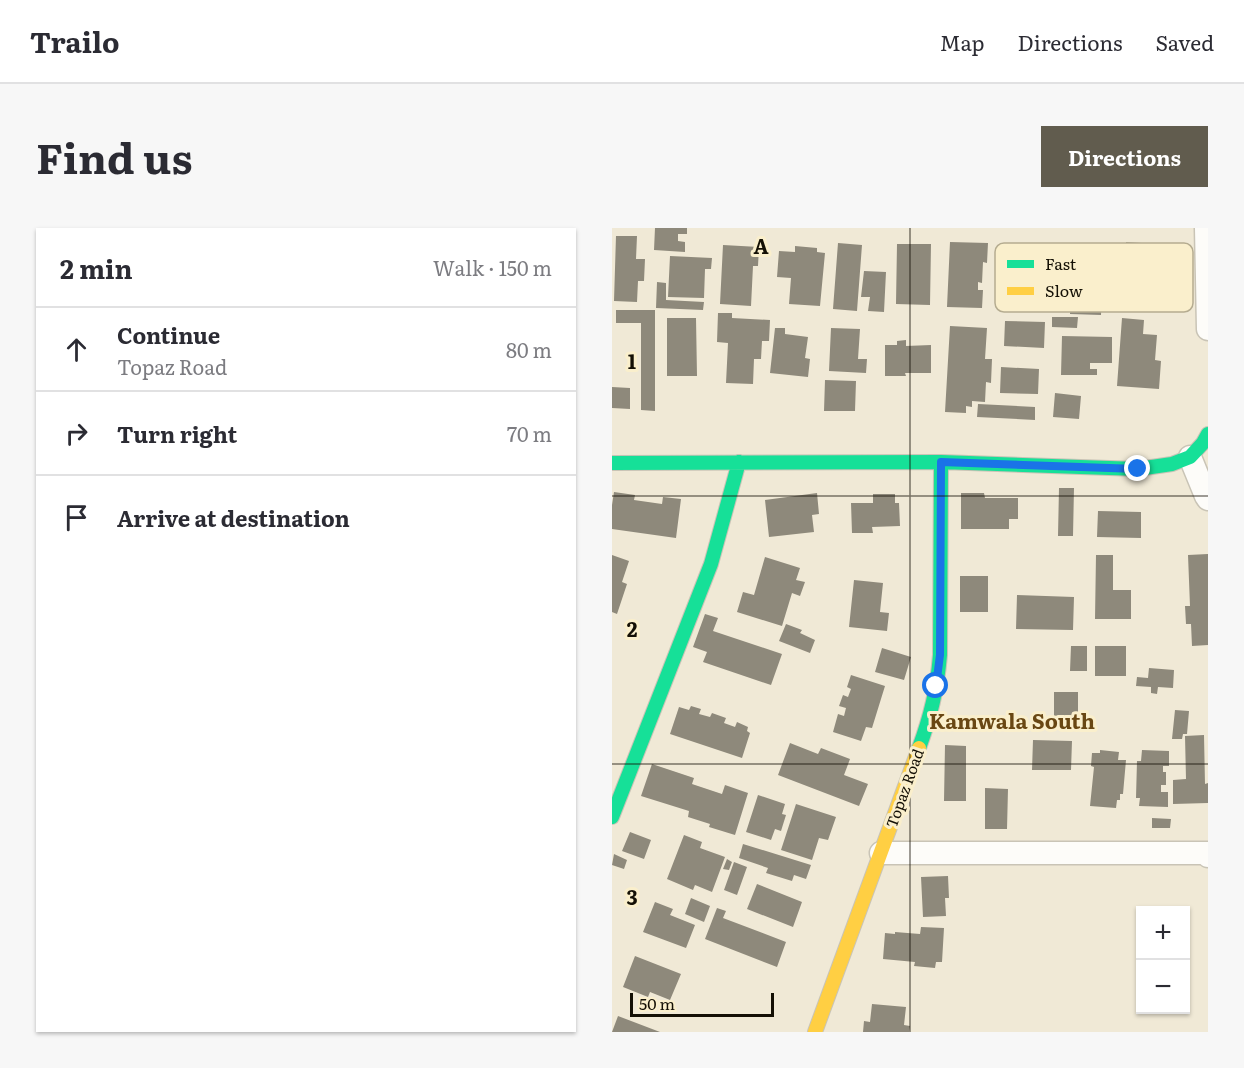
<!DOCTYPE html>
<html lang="en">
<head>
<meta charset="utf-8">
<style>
  body { margin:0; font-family:Literata,serif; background:#f7f7f7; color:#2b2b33 }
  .controls { position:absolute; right:18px; bottom:18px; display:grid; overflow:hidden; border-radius:0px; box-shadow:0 2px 4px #0004 }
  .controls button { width:54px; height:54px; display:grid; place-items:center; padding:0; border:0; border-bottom:2px solid #e1e1e2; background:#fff; color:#2b2b33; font:30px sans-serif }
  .scale { position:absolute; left:18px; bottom:15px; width:144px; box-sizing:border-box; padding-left:6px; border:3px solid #141005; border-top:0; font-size:16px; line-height:21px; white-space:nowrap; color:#141005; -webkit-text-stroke:4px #faefcc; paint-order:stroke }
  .stop { position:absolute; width:18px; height:18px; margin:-14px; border:4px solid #1a73e8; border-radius:50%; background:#fff }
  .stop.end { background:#1a73e8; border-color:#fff; box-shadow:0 2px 6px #0008 }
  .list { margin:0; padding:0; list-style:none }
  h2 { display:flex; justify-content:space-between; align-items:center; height:78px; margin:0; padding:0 24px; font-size:26px }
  h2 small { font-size:20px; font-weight:400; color:#7c7c81 }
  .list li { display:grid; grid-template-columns:39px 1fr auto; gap:18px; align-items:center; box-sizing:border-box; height:84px; padding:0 24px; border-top:2px solid #e1e1e2 }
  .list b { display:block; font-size:22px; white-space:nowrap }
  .list p { margin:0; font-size:20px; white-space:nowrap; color:#7c7c81 }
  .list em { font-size:20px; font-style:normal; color:#7c7c81 }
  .icon { flex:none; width:33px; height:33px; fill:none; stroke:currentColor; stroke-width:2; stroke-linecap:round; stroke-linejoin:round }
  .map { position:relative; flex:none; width:596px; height:804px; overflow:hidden; border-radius:0px }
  header { display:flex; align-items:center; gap:36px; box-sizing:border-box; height:84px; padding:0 30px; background:#fff; border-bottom:2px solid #e1e1e2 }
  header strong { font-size:28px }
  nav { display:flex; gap:33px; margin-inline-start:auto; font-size:21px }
  .intro { display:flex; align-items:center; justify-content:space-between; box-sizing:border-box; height:144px; padding:0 36px }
  h1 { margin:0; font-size:42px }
  .button { padding:15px 27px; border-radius:0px; background:#615c4e; color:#fff; font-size:21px; font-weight:700 }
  main { display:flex; gap:36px; padding:0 36px }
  aside { flex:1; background:#fff; border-radius:0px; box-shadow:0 2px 4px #0004 }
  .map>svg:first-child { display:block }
  .building { fill:#8e897b }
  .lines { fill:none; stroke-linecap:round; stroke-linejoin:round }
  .street-casing { stroke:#c9c4b6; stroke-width:25 }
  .fast-casing { stroke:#c9c4b6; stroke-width:16 }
  .slow-casing { stroke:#c9c4b6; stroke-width:16 }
  .street { stroke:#fdfcf9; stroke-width:22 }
  .fast { stroke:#16e098; stroke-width:14 }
  .slow { stroke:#ffcf43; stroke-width:14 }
  .route { stroke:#1a73e8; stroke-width:8 }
  .grid { fill:none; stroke:#141005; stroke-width:1.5; stroke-opacity:0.55 }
  .labels { text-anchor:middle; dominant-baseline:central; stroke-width:6; stroke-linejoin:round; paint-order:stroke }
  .street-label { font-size:15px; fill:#141005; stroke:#faefcc }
  .district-label { font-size:21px; font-weight:bold; fill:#694713; stroke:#faefcc }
  .key { fill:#faefcc; stroke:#b5ac90; stroke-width:1.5 }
  .key-label { font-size:16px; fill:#141005 }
  .grid-label { font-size:20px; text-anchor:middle; font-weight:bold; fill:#141005; stroke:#faefcc; stroke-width:6; stroke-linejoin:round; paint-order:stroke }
</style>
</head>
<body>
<header>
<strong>Trailo</strong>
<nav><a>Map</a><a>Directions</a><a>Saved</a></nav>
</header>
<div class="intro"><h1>Find us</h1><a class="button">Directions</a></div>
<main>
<aside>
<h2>2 min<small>Walk · 150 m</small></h2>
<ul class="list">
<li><svg class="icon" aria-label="ahead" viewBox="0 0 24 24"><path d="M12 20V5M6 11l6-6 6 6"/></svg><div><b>Continue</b><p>Topaz Road</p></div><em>80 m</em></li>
<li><svg class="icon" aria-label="right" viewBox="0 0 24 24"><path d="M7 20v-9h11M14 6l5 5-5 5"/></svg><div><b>Turn right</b></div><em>70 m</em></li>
<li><svg class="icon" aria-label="arrive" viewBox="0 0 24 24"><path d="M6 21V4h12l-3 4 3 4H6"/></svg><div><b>Arrive at destination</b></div></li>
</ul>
</aside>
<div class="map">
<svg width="596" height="804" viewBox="0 0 596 804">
  <rect width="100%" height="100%" fill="#f0e9d6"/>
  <path class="building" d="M43,0H75V6H66V13L73,14V24L42,22Z
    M4,8H25L24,31H33L32,53H26L25,74L2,73Z
    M338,14L376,15L375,35L371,34L370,55L366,54V62H371L370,80L335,79Z
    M514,14L545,16V31H539L538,64L544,65V83L512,82Z
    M226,15L250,17L245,83L221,81Z
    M285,16H319L318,77L284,76Z
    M461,16L492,17L489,87L458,86Z
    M111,17L147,19L146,38H141L139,78L108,76Z
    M183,18L205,20V24L213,25L208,78L177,76L179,50L165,49L167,23L183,24Z
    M58,28L100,30L99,41H93L92,70L56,69Z
    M252,43L274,44L272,84L256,83L258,69H249Z
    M45,54L54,55V72L92,74L91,82L44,80Z
    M4,82H43V183L29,182V95H4Z
    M106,85H120V90L158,92L157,113H150L149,131H142L141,156L114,155L116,115L105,114Z
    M440,89H466L465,100L440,99Z
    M55,90H84L85,148H55Z
    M510,90L532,92L531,106L545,107L543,132L549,133L547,161L505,158Z
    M393,93L433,94L432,120L392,118Z
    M338,98L375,100L373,131H380L379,155L374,154L373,174L360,173V179L354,178V185L333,184Z
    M163,100H173V106L196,109L193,130L198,131L196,149L158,145Z
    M219,100L248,101L246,131H255L254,145L217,143Z
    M450,108L500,109V135H478V141H485V147H449Z
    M294,112V118L319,117V145H293L294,148H273V117H285V113Z
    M389,139L427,141L426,166L388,165Z
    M213,152L244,153L243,183H212Z
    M0,159L18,160V181L0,180Z
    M443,165L469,168L467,191L441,189Z
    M366,176L423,179V192L365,189Z
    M447,260H462L461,308H446Z
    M2,264L23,267L22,272L50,276L51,269L69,271L64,310L0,301V277Z
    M205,265L207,286L200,287L202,304L157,309L153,272Z
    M349,265H372L373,270H406V291H397V301H349Z
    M261,266H283V275H287L288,298L260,299L261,305H240L239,275H261Z
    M486,283L529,284V310L485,309Z
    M596,326V417L580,418L579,396H574L573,378H578L576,327Z
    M0,327L17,333L10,354L15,356L5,386L0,384Z
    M484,327H501V362H519V391H483Z
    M153,329L188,340L184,352L193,354L188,368L180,365L170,398L125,384L131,364L142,367Z
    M348,348H376V384H348Z
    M242,352L271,355L268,384L277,385L275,403L237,399Z
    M405,367L462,369L461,402L404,401Z
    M93,386L106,390L101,403L170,426L159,457L91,434L95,424L81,419Z
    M174,396L190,402L188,405L203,412L198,425L167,413Z
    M459,418H475V443H458Z
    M483,418H514V448H483Z
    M270,420L299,429L292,452L263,444Z
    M537,440L562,442L561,460L546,459L545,466L539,465V459L524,458L525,449L536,450Z
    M239,447L273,458L260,500L254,499L249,513L221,504L226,486L232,488L234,480L227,478L231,467L236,469L239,461L235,459Z
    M442,464H466V497L442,496Z
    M79,478L89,481L87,486L98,489L100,485L114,490L112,495L123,499L125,494L136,499L135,503L138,505L130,530L58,506L67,479L77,482Z
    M563,482L577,483L575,506H571L570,511H560Z
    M592,507L593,556L596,555V575L561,576V552L574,551L573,508Z
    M421,512L460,513L459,542H420Z
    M178,515L206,526L209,520L238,531L232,547L256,556L247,578L166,547Z
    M333,517L354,518V573H332Z
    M488,522L507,524L506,532H514L511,566H508V572H505L504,580L478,578L482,539L479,538L480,525H488Z
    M530,522L557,523V538H551V544H554V557H549V564H556V579L527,578L528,570H524L525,533H529Z
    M40,536L82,550L80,556L110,566L113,557L136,565L123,607L97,599L98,596L76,589L77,583L29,568Z
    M373,560L396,561L395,601H373Z
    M146,567L173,576L170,586L174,587L169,603L163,601L159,612L134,604Z
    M184,576L224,589L216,612L207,610L200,632L169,622Z
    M540,590L559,591L558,600H540Z
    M18,604L39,612L32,631L10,623Z
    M72,607L90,614L88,620L113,629L100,664L83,657L81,662L55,651Z
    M131,616L199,637L194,651L182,647L180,653L154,645L156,640L127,630Z
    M2,626L15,632L12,641L0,637Z
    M115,631L120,634L117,642L111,641Z
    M122,634L135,639L125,667L112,662Z
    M336,648L337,670H333L334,688L311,689L309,649Z
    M145,656L190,674L181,699L135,681Z
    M79,670L98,678L92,694L73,686Z
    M43,674L61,681L58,687L83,697L74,720L31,704Z
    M105,680L114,683L111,690L174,714L165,739L93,711Z
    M309,699L332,700L330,734H324L323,740L302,738L303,734L271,731L273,705L283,706V704L308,706Z
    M23,728L69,746L58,772L38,764L36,769L11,759Z
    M260,776L294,779L292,797L298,798L297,804H251L252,793L258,794Z
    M6,788L48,804H0Z"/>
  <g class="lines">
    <defs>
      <path id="street" d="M594,0L596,101
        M578,229L594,268L596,271
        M269,625H596V628"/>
      <path id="fast" d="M0,235L329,234L526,241L560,236L578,229L591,215L596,206
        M307,520C319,487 325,462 328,427L329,234
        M0,589L99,336L127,234"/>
      <path id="slow" d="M203,804L307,520"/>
    </defs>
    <use href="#street" class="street-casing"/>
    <use href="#fast" class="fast-casing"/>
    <use href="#slow" class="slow-casing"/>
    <use href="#street" class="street"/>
    <use href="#fast" class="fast"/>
    <use href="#slow" class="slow"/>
  </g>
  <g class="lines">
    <path class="route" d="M324,458L328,427L329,234L526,241"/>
  </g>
  <path class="grid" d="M298,0V804M0,268H596M0,536H596"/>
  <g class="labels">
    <g class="street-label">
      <text transform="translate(292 560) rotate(-70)">Topaz Road</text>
    </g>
    <g class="district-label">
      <text x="400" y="491">Kamwala South</text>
    </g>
  </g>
  <rect x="383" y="15" width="198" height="69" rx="9" class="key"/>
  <rect x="395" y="32" width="27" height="8" fill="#16e098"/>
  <rect x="395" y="59" width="27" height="8" fill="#ffcf43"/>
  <g class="key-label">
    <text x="433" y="42">Fast</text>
    <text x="433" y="69">Slow</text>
  </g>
  <g class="grid-label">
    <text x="149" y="26">A</text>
    <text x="20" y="141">1</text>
    <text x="20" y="409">2</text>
    <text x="20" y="677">3</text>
  </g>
</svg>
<div class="controls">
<button>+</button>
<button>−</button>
</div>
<div class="scale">50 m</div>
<div class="stop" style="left:324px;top:458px"></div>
<div class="stop end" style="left:526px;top:241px"></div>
</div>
</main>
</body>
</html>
